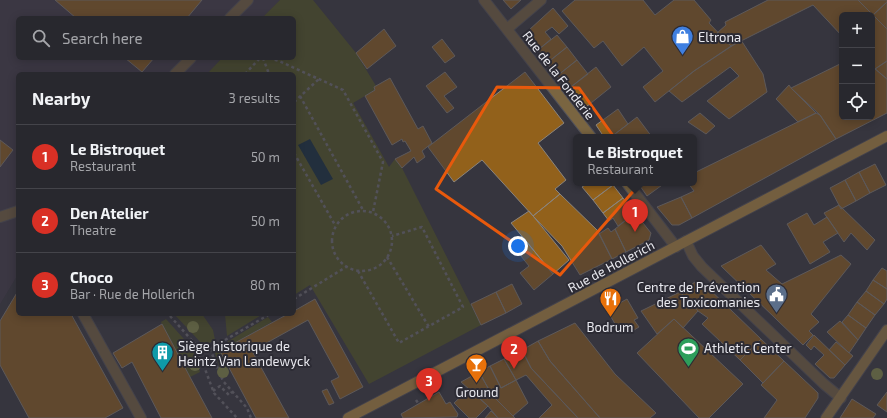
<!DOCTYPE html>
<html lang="en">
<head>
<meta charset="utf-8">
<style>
  body { margin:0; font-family:"Exo 2",sans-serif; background:#34343a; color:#f1f3f6 }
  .controls { position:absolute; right:12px; top:12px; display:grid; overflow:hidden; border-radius:6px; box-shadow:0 2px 10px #0003 }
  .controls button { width:36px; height:36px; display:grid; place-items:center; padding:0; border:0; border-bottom:1px solid #44444a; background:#28282e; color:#f1f3f6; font:20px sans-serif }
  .you { position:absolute; left:518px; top:246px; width:14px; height:14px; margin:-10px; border:3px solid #fff; border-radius:50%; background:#1a73e8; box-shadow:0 0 0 6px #1a73e833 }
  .badge { display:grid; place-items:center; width:26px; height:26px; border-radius:50%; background:#d93025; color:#fff; font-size:13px; font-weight:700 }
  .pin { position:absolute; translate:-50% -33px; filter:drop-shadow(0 1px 2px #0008) }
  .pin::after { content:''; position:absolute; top:21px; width:14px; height:12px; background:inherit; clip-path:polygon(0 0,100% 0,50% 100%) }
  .popup { position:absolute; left:573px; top:134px; width:124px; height:52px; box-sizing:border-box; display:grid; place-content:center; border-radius:6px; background:#28282e; filter:drop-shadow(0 1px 3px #0005); font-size:13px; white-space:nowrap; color:#a5a6aa }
  .popup b { font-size:15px; color:#f1f3f6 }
  .popup::after { content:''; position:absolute; left:50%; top:100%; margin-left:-8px; border:8px solid transparent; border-top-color:#28282e }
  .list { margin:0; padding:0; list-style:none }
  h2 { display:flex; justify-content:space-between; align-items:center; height:52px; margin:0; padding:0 16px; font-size:17px }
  h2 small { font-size:13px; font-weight:400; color:#a5a6aa }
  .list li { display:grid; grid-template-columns:26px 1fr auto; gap:12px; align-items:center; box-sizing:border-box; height:64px; padding:0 16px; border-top:1px solid #44444a }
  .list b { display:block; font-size:15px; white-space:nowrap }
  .list p { margin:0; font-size:13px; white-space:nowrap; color:#a5a6aa }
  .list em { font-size:13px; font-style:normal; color:#a5a6aa }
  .icon { flex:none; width:22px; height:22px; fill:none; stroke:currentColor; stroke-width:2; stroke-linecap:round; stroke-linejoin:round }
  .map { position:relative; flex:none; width:887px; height:418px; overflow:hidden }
  .search { position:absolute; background:#28282e; box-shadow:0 2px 10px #0003; left:16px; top:16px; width:280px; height:44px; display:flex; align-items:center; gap:10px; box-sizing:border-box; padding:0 14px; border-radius:6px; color:#a5a6aa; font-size:15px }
  .panel { position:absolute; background:#28282e; box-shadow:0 2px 10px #0003; left:16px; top:72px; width:280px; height:244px; border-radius:6px }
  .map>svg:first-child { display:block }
  .industrial { fill:#423b4b }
  .green { fill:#535721 }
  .water { fill:#0a283c }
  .building { fill:#92611b; stroke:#8b847c }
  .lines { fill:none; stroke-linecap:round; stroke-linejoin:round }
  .minor-casing { stroke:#53525a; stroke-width:12 }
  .secondary-casing { stroke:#53525a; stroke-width:12 }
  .primary-casing { stroke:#53525a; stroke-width:12 }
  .path { stroke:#74737b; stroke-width:2.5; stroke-dasharray:3 3; stroke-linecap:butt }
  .minor { stroke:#7a6541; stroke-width:10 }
  .secondary { stroke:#a07e43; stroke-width:10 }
  .primary { stroke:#bc9142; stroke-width:10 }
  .tree { fill:#8d924a }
  .marked { fill:none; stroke:#e8590c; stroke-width:3; stroke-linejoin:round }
  .labels { text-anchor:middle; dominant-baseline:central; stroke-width:4; stroke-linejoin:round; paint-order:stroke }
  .poi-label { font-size:13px; fill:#e9e9ef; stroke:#2c2b34; text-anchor:start }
  .street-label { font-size:13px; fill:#e9e9ef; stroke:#2c2b34 }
</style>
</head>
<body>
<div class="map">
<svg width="887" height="418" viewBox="0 0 887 418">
  <rect width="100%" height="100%" fill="#36353e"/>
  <path class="industrial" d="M0,0H280L262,18H18V58H222L207,74H18V274L0,304Z"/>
  <path class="green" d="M280,0H313L356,53L376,86L374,87L375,90L353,103L389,167L395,159L402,168L481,325L369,384L310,285L294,295V74H207L222,58H294V18H262Z
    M174,314H202L213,330L215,340L204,346Z
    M225,314H263L227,336Z
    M268,317L272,322L220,351L228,366L220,369L214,350Z
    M166,319L192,348L200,372L190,377L162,324L161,322Z"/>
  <path class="water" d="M310,139L333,179L321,185L298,145Z"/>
  <path class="building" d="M55,0H202L187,18H76Z
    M503,0H521L511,9Z
    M575,0H643L655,15L674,0H694L711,20L709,23L731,46L694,71L655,102L643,87L663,71L644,47L622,66L603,41L594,48L562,11Z
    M768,0H858L887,29V61L875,69L872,66V15H842V36L813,5L731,46L717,33L726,25L725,22Z
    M858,0H887V2L873,15Z
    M887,2V29L873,15Z
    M553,8L568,26L559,34L552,27L545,32L551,39L538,50L527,35L529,30Z
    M384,29L396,46L367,69L356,53Z
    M557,35L567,47L547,63L538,50Z
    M442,39L455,56L445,63L432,47Z
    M741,40L763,74L767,92L729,119L707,101L739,76L730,67L682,102L669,91L694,71Z
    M567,47L577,60L557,76L547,63Z
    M125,58H154L142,72Z
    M577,60L588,74L567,90L557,76Z
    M887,61V79L875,69Z
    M842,63V117H872V66L887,79V113L836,139L820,115L791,88Z
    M596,67L611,87L586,107H580L567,90Z
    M445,72L457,87L444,96L454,108L447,113L426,86Z
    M525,72L564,123L538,143L566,180L555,189L560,194L533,216L482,160L454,182L428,147Z
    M390,78L418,129L423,126L432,143L422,151L425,157L417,163L414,157L402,168L395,159L411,151L405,141L403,142L402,139L392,145L365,96L375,90L374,87Z
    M789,85L791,88L816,113L798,122L776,99Z
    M618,109L628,124L611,137H604L596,125Z
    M700,113L715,126L706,134L688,122Z
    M816,113L820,115L836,139L692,218L681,197L694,191L688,183H694V173Z
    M637,117L652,137H611L628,124Z
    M0,140L13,150L0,167Z
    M875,164L886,185L870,193L859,172Z
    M859,172L870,193L856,201L845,180Z
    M845,180L856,201L841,209L830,188Z
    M588,183H612L613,185L593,200L582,187Z
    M638,183H665L647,196Z
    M613,185L623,198L603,213L593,200Z
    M560,194L598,231L612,259L580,275L562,246L533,216Z
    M681,197L692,218L679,225H672L657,207Z
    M623,198L635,213L618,226L613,218L609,221L603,213Z
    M839,205L875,240L867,250L851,233L844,242L824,213Z
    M529,211L569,260L553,274L511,223Z
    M635,213L651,233L649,240L626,252L615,229Z
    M807,213L814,225L827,217L838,233L823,242L830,252L810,264L787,224Z
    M608,228L611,232L615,229L626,252L612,259L599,234Z
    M522,236L553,274L534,290L520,273L529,266L512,245Z
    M761,245L776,264L766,270L782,284L841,255L851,264L811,314L819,322L809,331L813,335L803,345L721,266Z
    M882,268L887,271V289L873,280Z
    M873,280L887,289V299L884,304L866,291Z
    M695,282H702L761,339L740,360L702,324L708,318L698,311L680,292Z
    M512,284L522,304L506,313L496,292Z
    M18,291V314H71L123,408L105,418H29L0,365V321Z
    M866,291L884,304L875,315L857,302Z
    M496,292L506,313L481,325L471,304Z
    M680,292L698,311L683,328L674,319L657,334L641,311Z
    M315,299L363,387L340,399L331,381L339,377L308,320L252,351L289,418H256L220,351L288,314H294V311Z
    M627,299L638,318L634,320L639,327L631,332L626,324L618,329L607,310Z
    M857,302L875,315L866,328L848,315Z
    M848,315L866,328L858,340L842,322Z
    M674,319L743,384L709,418H699L637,353Z
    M840,321L858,340L849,353L827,332Z
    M575,323L615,374L656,413L650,418H600L550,361L538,341Z
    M162,324L190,377L212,418H161L132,362L122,368L113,353Z
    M814,335L845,365L834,378H830L815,364L824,355L814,346L811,350L806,345Z
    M761,339L784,361L763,383L740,360Z
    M538,341L550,361L600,418H578L531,368L522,350Z
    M836,342L853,356L845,365L829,350Z
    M522,350L531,368L578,418H539L552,405L526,375L516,380L504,359Z
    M504,359L516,380L501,388L490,366Z
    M784,361L818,393V398L805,418H764L777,400L761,385Z
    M490,366L501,388L516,380L528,403L513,416L492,395L479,372Z
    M479,372L492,395L515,418H498L488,406L461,382Z
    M327,389L334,403L329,405L322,391Z
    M469,389L488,406L476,418H469L454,403Z
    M439,392L446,404L450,402L458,414L457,417L403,418L401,414Z
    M887,392V412L877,405Z
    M852,399L876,414L873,418H840Z
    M491,411L498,418H485Z"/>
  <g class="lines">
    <defs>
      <path id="minor" d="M484,0L591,137
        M230,18L248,0
        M507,29L541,0
        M175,74L191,58
        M627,183L676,247
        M0,217L18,211
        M686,241L693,256L702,267L824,384L841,398
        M83,314L141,418"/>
      <path id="secondary" d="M826,418L887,330"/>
      <path id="primary" d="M348,418L887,136"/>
    </defs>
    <use href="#minor" class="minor-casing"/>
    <use href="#secondary" class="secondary-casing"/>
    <use href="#primary" class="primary-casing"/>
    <path class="path" d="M263,58L269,74
      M269,58L279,61L343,90L383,162L373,212
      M245,74L260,58
      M300,96L363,210
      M294,102L319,79
      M294,153L335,225
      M332 241a30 30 0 1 1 60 0a30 30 0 1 1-60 0Z
      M387,257L429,327
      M358,271L399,343L463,307L422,227L392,236
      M294,299L346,267
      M170,316L196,345L214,393L237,418
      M210,349L223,381L247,408L251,418
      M199,355L270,314
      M213,391L220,386L229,395L232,392
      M416,400L418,403"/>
    <use href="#minor" class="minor"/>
    <use href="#secondary" class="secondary"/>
    <use href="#primary" class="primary"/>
  </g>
  <g class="tree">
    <circle cx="193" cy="327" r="6"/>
    <circle cx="195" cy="365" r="6"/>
    <circle cx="223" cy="372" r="6"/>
    <circle cx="877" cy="374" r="6"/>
  </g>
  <path d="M0 0H887V418H0ZM497,87L579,88L644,179L560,275L436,189Z" fill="#36353e" fill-opacity=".55" fill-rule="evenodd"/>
  <path class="marked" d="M497,87L579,88L644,179L560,275L436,189Z"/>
  <defs>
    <symbol id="shop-pin" viewBox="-11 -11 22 30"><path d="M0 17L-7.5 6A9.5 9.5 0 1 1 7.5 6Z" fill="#3f7fe0" stroke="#2c2b34"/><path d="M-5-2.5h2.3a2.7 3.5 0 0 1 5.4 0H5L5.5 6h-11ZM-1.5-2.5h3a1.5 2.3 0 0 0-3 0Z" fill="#fff"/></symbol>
    <symbol id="civic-pin" viewBox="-11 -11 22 30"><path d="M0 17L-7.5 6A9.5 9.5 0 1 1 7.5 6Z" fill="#5c6f8a" stroke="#2c2b34"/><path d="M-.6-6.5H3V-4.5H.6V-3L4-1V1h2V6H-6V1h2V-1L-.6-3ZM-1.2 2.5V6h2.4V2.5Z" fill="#fff"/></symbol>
    <symbol id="restaurant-pin" viewBox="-11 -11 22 30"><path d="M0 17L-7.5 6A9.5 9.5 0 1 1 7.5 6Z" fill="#e8710a" stroke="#2c2b34"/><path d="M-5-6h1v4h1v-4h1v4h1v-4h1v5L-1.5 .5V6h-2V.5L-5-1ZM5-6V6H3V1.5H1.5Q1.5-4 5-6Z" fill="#fff"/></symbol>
    <symbol id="stadium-pin" viewBox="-11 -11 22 30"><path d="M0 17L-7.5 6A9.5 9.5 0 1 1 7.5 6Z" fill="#2e9e5b" stroke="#2c2b34"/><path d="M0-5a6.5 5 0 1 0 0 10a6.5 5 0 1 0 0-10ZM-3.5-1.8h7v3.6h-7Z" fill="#fff"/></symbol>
    <symbol id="building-pin" viewBox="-11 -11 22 30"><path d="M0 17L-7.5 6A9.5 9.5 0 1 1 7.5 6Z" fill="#0f9aa8" stroke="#2c2b34"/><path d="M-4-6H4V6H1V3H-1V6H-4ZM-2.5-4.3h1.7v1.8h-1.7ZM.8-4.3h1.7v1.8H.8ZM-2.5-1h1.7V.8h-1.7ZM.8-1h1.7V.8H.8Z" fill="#fff"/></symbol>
    <symbol id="bar-pin" viewBox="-11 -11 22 30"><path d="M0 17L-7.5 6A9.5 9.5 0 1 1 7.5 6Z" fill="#e8710a" stroke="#2c2b34"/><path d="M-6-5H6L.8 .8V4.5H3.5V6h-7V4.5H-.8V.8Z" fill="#fff"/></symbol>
  </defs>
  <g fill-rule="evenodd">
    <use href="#shop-pin" x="670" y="24" width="25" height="34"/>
    <use href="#civic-pin" x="764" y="282" width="25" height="34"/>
    <use href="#restaurant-pin" x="598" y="286" width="25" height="34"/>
    <use href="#stadium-pin" x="676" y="336" width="25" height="34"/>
    <use href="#building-pin" x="150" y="340" width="25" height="34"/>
    <use href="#bar-pin" x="464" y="352" width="25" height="34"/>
  </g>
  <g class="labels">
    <g class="poi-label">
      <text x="698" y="37">Eltrona</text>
      <text x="760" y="287" text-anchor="end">Centre de Prévention<tspan x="760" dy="15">des Toxicomanies</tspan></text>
      <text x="610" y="327" text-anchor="middle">Bodrum</text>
      <text x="178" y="346">Siège historique de<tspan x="178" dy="15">Heintz Van Landewyck</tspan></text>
      <text x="704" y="348">Athletic Center</text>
      <text x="477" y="392" text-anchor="middle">Ground</text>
    </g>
    <g class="street-label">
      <text transform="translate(559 75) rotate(52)">Rue de la Fonderie</text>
      <text transform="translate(611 266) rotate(-28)">Rue de Hollerich</text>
    </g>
  </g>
</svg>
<div class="controls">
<button>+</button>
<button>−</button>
<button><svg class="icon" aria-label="locate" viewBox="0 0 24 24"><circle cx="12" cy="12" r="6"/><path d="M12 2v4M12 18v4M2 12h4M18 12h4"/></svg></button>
</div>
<div class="you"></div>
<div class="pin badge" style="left:635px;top:232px">1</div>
<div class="popup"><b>Le Bistroquet</b>Restaurant</div>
<div class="pin badge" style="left:514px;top:369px">2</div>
<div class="pin badge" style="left:429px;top:401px">3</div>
<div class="search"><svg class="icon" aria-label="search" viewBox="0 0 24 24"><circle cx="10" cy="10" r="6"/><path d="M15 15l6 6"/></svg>Search here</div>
<section class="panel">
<h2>Nearby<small>3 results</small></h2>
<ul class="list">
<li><span class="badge">1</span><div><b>Le Bistroquet</b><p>Restaurant</p></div><em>50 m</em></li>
<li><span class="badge">2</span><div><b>Den Atelier</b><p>Theatre</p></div><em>50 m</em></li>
<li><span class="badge">3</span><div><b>Choco</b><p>Bar · Rue de Hollerich</p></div><em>80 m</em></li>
</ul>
</section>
</div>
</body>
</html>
